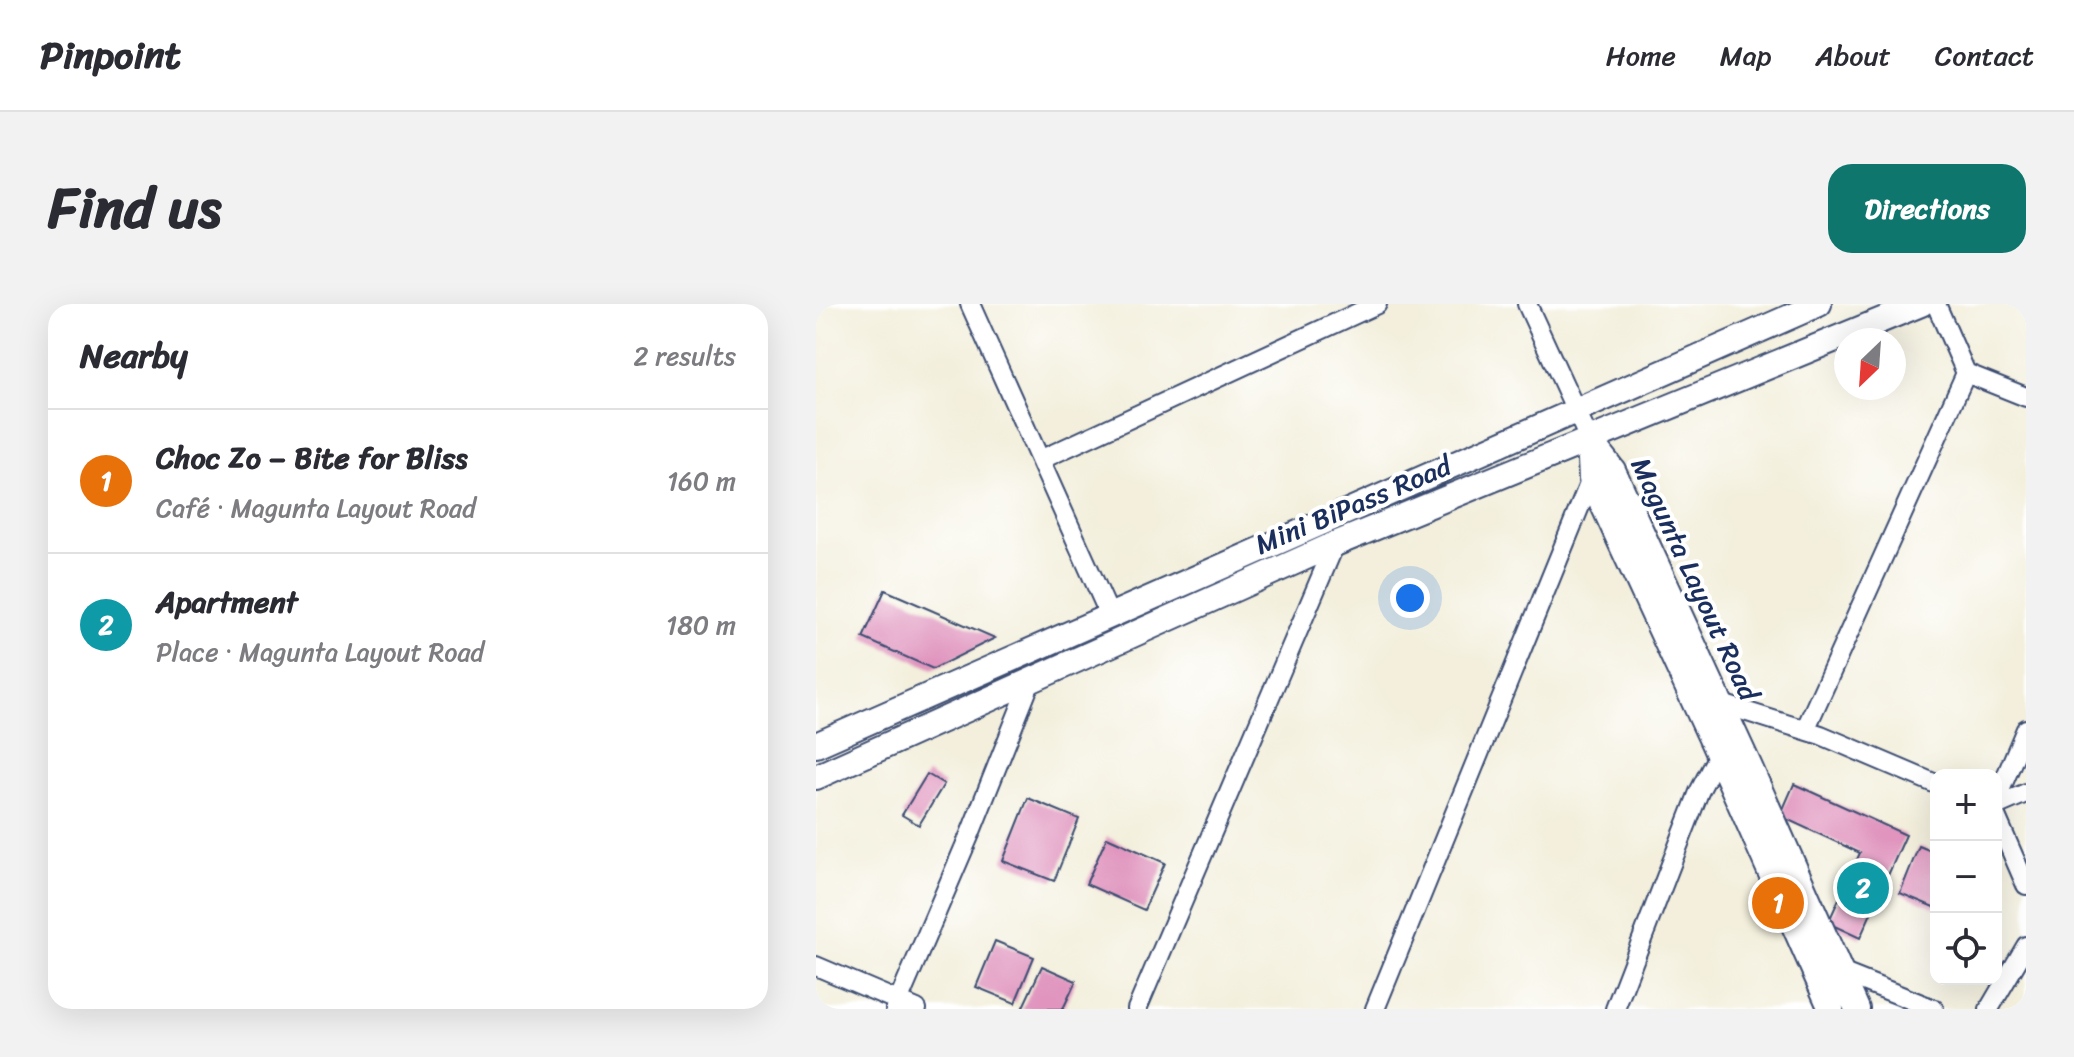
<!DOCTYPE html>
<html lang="en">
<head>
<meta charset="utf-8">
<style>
  body { margin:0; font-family:Sriracha,sans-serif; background:#f2f2f3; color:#2b2b33 }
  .controls { position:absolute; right:24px; bottom:24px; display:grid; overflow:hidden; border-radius:16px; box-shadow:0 8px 32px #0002 }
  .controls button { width:72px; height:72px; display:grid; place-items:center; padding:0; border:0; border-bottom:2px solid #e1e1e2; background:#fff; color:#2b2b33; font:40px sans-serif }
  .compass { position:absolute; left:1018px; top:24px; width:72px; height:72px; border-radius:50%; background:#fff; box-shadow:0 8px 32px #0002; rotate:205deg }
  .you { position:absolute; left:594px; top:294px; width:28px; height:28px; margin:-20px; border:6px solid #fff; border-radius:50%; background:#1a73e8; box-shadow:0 0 0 12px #1a73e833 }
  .badge { display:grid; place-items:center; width:52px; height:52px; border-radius:50%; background:#0f766e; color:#fff; font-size:26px; font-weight:700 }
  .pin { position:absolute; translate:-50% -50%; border:4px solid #fff; box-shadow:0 2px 8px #0006 }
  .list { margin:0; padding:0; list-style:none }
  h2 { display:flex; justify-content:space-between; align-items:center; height:104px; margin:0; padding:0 32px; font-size:34px }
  h2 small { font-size:26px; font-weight:400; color:#7c7c81 }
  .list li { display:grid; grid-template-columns:52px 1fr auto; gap:24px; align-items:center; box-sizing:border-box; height:144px; padding:0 32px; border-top:2px solid #e1e1e2 }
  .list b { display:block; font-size:30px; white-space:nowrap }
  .list p { margin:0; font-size:26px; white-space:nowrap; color:#7c7c81 }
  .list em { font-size:26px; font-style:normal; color:#7c7c81 }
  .icon { flex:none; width:44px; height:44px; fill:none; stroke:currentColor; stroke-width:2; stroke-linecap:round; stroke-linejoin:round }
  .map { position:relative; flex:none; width:1210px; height:705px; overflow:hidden; border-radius:24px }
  header { display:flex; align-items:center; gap:48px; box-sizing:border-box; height:112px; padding:0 40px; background:#fff; border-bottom:2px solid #e1e1e2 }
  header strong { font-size:38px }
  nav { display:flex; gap:44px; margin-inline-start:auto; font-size:28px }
  .intro { display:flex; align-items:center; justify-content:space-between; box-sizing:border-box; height:192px; padding:0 48px }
  h1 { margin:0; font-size:56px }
  .button { padding:20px 36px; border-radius:24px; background:#0f766e; color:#fff; font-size:28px; font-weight:700 }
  main { display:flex; gap:48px; padding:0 48px }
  aside { flex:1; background:#fff; border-radius:24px; box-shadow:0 8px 32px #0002 }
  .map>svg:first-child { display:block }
  .building { fill:#e094be }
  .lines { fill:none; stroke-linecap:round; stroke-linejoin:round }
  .street-casing { stroke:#3b4c71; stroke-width:22 }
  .secondary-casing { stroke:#3b4c71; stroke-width:28 }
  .street { stroke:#fff; stroke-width:18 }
  .secondary { stroke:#fff; stroke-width:24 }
  .labels { text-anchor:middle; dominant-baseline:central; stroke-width:8; stroke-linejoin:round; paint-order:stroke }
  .street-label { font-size:28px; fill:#1b2f5e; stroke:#fff }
</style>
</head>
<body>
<header>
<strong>Pinpoint</strong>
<nav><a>Home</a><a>Map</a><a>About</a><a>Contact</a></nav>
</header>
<div class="intro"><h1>Find us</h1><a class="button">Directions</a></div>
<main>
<aside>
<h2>Nearby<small>2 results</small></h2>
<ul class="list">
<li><span class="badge" style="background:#e8710a">1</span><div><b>Choc Zo – Bite for Bliss</b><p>Café · Magunta Layout Road</p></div><em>160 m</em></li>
<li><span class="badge" style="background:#0f9aa8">2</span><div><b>Apartment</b><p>Place · Magunta Layout Road</p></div><em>180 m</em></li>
</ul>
</aside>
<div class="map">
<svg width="1210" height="705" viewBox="0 0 1210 705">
  <rect width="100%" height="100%" fill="#fff"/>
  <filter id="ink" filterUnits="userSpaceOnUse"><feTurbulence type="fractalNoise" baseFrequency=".0125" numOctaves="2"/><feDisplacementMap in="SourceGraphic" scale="16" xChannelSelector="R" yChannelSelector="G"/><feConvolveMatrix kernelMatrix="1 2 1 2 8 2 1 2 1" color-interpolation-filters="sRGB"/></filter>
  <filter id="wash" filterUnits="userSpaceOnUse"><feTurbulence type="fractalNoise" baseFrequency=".006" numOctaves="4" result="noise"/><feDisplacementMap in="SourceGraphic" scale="32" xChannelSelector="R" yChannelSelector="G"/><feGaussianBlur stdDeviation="1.8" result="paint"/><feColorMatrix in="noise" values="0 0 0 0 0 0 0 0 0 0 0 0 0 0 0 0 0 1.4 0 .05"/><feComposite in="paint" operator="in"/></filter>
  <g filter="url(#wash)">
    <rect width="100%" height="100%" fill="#f3efdc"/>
    <g id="blocks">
      <path class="building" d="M69,286L179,334L117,365L47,334Z
        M111,470L128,480L103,521L86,511Z
        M978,480L1090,531L1044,634L1012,619L1044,549L964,512Z
        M212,494L263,515L238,577L187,557Z
        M291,533L349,559L328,606L270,580Z
        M1103,542L1120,549V604L1084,589Z
        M179,637L218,653L199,699L160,683Z
        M226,662L260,677L247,705H206Z"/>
    </g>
  </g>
  <g filter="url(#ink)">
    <use href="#blocks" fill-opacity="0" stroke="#3b4c71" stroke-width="2"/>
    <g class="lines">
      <defs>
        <path id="street" d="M154,0L294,312
          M711,0L773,135
          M1120,0L1150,69
          M224,156L561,0
          M906,400L1005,431L1120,480
          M989,426L1150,69L1210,93
          M1180,496L1210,425
          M1180,502L1210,489
          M1180,512L1210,581
          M0,662L101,705
          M1025,668L1118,705
          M79,705L154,530L215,377
          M321,705L519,240
          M559,705L775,175
          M799,705L883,488L902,451
          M1173,705L1210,642"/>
        <path id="secondary" d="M773,135L797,166L933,461L1041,705
          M773,135L775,175L897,439L1015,705
          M0,441L1003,0
          M0,473L519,240L1105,0"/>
      </defs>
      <use href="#street" class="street-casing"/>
      <use href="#secondary" class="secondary-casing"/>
      <use href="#street" class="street"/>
      <use href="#secondary" class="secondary"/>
    </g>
  </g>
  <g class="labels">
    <g class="street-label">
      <text transform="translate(537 201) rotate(-23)">Mini BiPass Road</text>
      <text transform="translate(879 275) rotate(65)">Magunta Layout Road</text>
    </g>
  </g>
</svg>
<div class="controls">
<button>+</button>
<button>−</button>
<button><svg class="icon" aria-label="locate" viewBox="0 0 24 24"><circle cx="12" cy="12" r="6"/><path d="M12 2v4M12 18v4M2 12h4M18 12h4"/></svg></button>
</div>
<svg class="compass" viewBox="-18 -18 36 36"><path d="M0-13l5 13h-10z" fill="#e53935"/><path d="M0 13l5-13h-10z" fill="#7c7c81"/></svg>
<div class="you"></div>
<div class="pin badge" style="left:962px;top:599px;background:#e8710a">1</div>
<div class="pin badge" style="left:1047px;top:584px;background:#0f9aa8">2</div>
</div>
</main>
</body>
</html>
